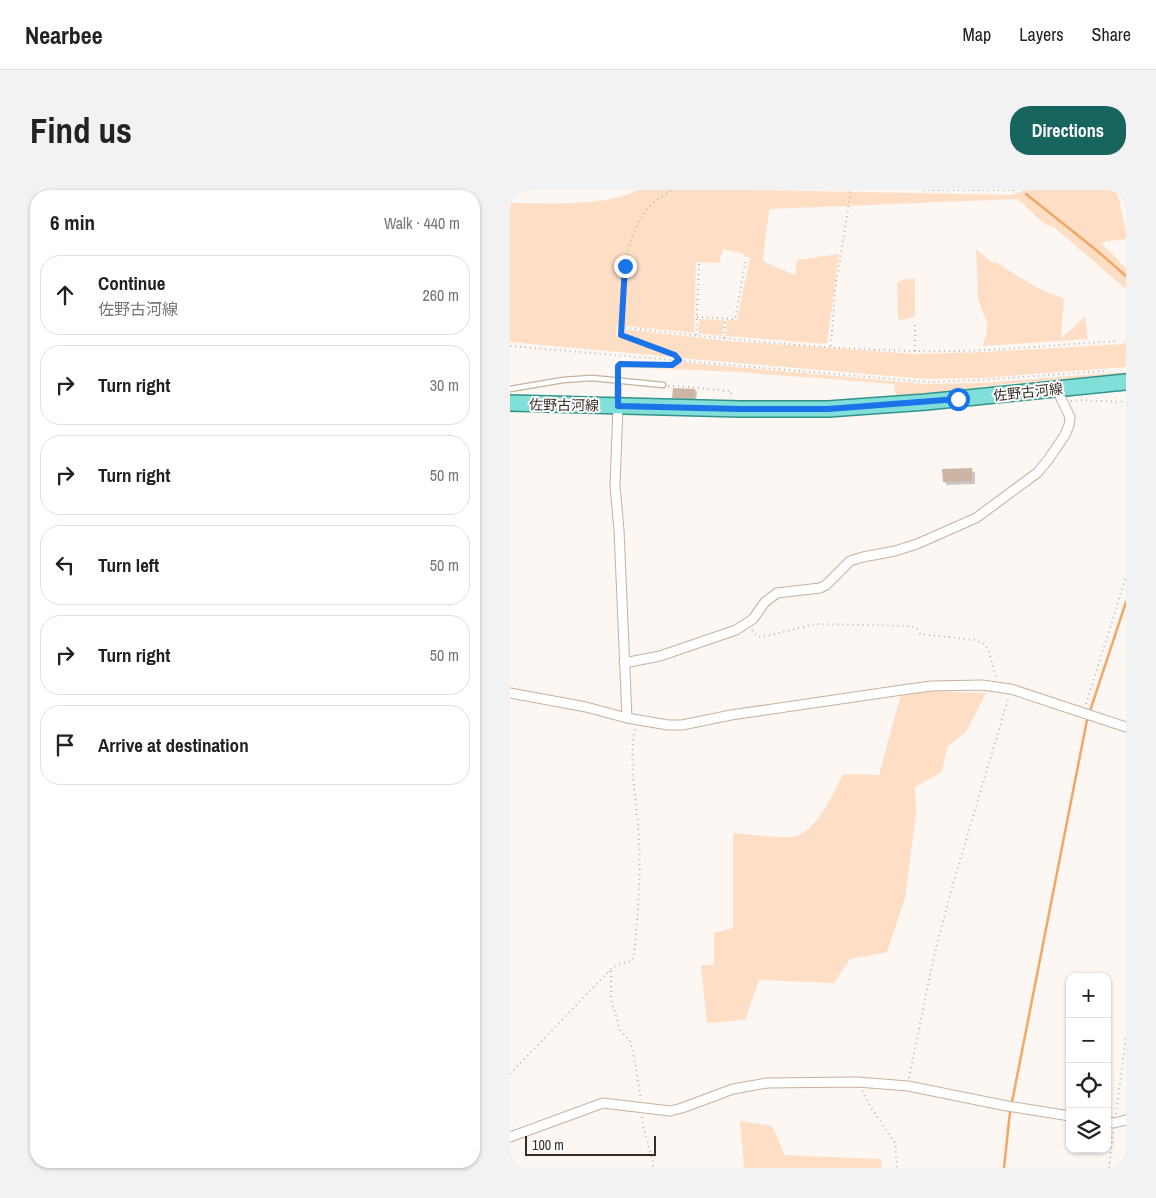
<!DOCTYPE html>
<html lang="en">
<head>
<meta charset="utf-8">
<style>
  body { margin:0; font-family:"Archivo Narrow","Noto Sans JP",sans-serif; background:#f2f2f2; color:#222 }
  .controls { position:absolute; right:15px; bottom:15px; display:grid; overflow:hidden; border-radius:10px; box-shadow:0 1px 4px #0004 }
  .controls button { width:45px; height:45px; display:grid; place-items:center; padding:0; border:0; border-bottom:1px solid #e0e0e0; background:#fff; color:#222; font:25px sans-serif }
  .scale { position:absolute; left:15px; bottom:12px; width:131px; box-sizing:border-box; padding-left:5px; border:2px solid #362d26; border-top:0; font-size:14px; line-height:18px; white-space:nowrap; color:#362d26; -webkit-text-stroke:4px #fff; paint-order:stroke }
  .stop { position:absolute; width:15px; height:15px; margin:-11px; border:4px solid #1a73e8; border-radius:50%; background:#fff }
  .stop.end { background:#1a73e8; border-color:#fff; box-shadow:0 1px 5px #0008 }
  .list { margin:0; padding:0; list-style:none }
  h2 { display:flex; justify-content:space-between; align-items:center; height:65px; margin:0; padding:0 20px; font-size:21px }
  h2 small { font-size:16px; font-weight:400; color:#767676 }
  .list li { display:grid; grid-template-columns:32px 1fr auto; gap:15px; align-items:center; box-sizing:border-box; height:80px; margin:0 10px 10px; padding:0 10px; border:1px solid #e0e0e0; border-radius:20px }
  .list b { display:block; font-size:19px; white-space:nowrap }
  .list p { margin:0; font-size:16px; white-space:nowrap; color:#767676 }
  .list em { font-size:16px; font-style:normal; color:#767676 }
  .icon { flex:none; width:28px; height:28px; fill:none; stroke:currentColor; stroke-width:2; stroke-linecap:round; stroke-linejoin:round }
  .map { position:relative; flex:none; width:616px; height:978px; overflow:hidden; border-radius:20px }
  header { display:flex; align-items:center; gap:30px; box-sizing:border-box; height:70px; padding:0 25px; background:#fff; border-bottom:1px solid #e0e0e0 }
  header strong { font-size:24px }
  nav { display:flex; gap:28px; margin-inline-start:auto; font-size:18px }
  .intro { display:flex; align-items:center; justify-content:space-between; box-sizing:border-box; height:120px; padding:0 30px }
  h1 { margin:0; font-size:35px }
  .button { padding:12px 22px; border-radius:20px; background:#18645f; color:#fff; font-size:18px; font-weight:700 }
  main { display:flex; gap:30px; padding:0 30px }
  aside { flex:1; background:#fff; border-radius:20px; box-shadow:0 1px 4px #0004 }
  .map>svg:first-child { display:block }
  .green { fill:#fedfc6 }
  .shadow { fill:#0003 }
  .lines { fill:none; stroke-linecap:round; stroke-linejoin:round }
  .stream { stroke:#f1a866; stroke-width:2.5 }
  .building { fill:#ccb5a2 }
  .lane-casing { stroke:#c7b19e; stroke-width:7 }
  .street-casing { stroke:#c7b19e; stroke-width:11 }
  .primary-casing { stroke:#309389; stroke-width:18 }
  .path { stroke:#bcb6b1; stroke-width:2; stroke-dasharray:1 4; stroke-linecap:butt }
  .lane { stroke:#fff; stroke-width:4.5 }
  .street { stroke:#fff; stroke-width:9 }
  .primary { stroke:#81dfd9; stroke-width:15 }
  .route { stroke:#1a73e8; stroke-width:6 }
  .labels { text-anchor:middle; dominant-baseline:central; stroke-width:4; stroke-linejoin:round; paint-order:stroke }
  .street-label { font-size:14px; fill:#362d26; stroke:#fff }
</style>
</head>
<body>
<header>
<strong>Nearbee</strong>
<nav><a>Map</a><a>Layers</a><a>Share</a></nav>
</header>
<div class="intro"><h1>Find us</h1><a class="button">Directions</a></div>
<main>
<aside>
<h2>6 min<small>Walk · 440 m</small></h2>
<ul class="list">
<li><svg class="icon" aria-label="ahead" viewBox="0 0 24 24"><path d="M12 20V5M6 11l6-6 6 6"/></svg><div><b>Continue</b><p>佐野古河線</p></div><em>260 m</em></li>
<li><svg class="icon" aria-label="right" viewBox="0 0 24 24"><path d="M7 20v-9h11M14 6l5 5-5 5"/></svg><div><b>Turn right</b></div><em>30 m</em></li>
<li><svg class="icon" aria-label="right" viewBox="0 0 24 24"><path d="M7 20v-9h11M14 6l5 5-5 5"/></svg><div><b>Turn right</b></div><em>50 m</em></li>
<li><svg class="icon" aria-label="left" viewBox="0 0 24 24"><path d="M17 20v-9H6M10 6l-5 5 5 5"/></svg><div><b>Turn left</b></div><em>50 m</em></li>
<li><svg class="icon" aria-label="right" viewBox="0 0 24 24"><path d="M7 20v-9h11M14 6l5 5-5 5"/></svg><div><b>Turn right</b></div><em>50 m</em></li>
<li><svg class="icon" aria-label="arrive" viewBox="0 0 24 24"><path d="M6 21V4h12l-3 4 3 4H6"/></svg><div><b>Arrive at destination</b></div></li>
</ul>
</aside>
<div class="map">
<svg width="616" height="978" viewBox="0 0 616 978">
  <rect width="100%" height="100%" fill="#fcf7f3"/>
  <path class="green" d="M127,0H246L501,5L516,0H607L616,42V49L594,52L592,54L616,78V99L544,37C528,34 520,16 506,9L261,19L259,21L253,68L254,72L285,85L287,70L329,64L317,154L216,146L217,130H227L240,68L234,66V64L213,59L209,73L187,72L186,74L184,143L107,135L106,145L108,147L159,164L162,167L0,152V13C35,13 97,17 127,0Z
    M466,59L483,73L486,72C506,85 529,101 553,108L554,110L551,147H553L575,126L578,149L473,156L477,141V132L468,109Z
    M405,88V127L388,130L387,93L392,90Z
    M189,129L214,130L212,146L188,143Z
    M113,139L218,151L405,164L474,162L613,154L616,151V177L471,188L416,189L170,168L166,162L117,146L114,143Z
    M171,172L415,194L471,193L616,182V185L495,194L386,207L384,194L227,182L113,177H163Z
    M392,500L476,503L456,542L437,557L432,582L405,597L406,624L395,708L377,762L340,769L324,793L249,790L235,830L197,833L191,775H204V743L223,738V643C242,644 262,648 281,647C306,645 323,603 333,584L369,585Z
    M230,931L262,936L275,965L371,969L372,978H234Z"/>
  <path class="shadow" d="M185,200L187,202L186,210L165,209L163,207Z
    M461,280L465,283V294L437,295L434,291Z"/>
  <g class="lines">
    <path class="stream" d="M516,4L585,59L616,86
      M580,521L616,412
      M502,912L577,530
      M494,978L500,922"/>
  </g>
  <path class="building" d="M163,198L185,199V208H162Z
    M462,278V291L433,292L432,279Z"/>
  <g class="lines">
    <defs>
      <path id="lane" d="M0,199L53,190L82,188L153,195
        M108,212V191"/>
      <path id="street" d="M108,216L105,296L109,340L117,528
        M114,473L150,466L226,440L243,429L255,412L267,403L310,398L316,395L340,371L353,367L385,361L407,354L466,328L527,283L538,270L555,245L559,235L560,227L549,204V198
        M0,503L76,517L117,528L158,535H172L221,525L392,500L421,496L472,495L501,499L616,537
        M597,932L604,933L616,930
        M0,947L93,913L160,921L172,918L223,899L257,893L347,892L398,896L497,916L560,926"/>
      <path id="primary" d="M0,213L230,219H318L416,212L616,192"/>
    </defs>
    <use href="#lane" class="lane-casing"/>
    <use href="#street" class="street-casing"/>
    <use href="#primary" class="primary-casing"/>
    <path class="path" d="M413,0H505
      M187,127L225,129L236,69
      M110,137C208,148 306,159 405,161C472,163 539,155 606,151
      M186,145L189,74
      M214,148L215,129
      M0,156L418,192L470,190L594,181
      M321,156L325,101L341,0
      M405,161V131
      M108,184L110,174L162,175L169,170L165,165L111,145L110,141C113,101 111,56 135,22C141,13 153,6 162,0
      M158,196C179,196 200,200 221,201V208
      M561,211L569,210L616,212
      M242,440L247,446L252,447L305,434L401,436L407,439L410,444L464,450L473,453L478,459L487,490
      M576,514L616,387
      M101,781V809L110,840L120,851L123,861L131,910
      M0,884L101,779L107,775L121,771L124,768C127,730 131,691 129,652C128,614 118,576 125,538
      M399,888L424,766L443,694L499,506
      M352,901L362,919L385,953L387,978
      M606,924L616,847
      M132,927L133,936L143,972V978
      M599,978L603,941"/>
    <use href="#lane" class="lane"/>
    <use href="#street" class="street"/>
    <use href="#primary" class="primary"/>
  </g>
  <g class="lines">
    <path class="route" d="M115,76L111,145L165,165L169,170L162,175L110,174L108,176V216L230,219H318L448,209"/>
  </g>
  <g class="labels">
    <g class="street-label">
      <text transform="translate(518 202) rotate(-6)">佐野古河線</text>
      <text transform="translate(54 215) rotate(1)">佐野古河線</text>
    </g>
  </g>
</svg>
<div class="controls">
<button>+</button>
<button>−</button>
<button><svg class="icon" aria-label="locate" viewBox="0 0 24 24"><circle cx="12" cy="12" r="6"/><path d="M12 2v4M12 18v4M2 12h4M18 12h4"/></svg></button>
<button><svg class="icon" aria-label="layers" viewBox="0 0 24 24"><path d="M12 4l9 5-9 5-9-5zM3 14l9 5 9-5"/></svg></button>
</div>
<div class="scale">100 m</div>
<div class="stop" style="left:448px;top:209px"></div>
<div class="stop end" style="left:115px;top:76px"></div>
</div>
</main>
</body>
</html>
